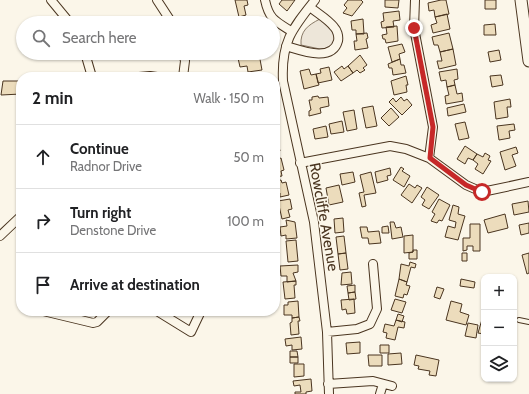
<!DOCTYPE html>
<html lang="en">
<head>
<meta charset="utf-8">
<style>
  body { margin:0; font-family:Cabin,sans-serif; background:#f6f6f6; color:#202124 }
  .controls { position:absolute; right:12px; bottom:12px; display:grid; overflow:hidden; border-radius:8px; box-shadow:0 1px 3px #0004 }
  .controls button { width:36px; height:36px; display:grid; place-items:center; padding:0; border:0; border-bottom:1px solid #e0e0e0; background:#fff; color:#202124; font:20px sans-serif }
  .stop { position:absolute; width:12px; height:12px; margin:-9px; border:3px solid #c62828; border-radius:50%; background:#fff }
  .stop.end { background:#c62828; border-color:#fff; box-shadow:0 1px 4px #0008 }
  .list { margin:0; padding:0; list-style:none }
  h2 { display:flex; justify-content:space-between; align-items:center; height:52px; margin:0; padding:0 16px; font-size:17px }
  h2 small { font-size:13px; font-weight:400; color:#757577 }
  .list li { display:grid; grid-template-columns:26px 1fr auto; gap:12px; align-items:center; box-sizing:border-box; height:64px; padding:0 16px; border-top:1px solid #e0e0e0 }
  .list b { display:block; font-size:15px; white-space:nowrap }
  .list p { margin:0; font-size:13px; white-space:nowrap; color:#757577 }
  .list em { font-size:13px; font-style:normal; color:#757577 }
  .icon { flex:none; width:22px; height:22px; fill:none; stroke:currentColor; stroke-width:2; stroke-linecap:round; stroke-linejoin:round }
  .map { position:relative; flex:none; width:529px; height:394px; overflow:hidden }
  .search { position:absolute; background:#fff; box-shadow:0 1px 3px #0004; left:16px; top:16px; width:264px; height:44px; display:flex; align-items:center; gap:10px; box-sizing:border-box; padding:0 14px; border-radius:22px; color:#757577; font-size:15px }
  .panel { position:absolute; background:#fff; box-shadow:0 1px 3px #0004; left:16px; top:72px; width:264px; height:244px; border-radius:16px }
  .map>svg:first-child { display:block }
  .green { fill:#ede6d9; stroke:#887966 }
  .building { fill:#ecdcbc; stroke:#4a3520 }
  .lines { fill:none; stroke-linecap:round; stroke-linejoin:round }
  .lane-casing { stroke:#4a3520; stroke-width:6 }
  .street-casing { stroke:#4a3520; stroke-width:10 }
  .secondary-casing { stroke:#4a3520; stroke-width:13 }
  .lane { stroke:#fbf6e9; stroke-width:4 }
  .street { stroke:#fbf6e9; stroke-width:8 }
  .secondary { stroke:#fbf6e9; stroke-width:11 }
  .route { stroke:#c62828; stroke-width:5 }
  .labels { text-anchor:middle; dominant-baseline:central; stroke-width:3; stroke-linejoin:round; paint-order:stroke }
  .street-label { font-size:15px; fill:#4a3520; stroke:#fbf6e9 }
</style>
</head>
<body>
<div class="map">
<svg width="529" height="394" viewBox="0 0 529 394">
  <rect width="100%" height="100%" fill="#fbf6e9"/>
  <path class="green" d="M320,19L330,27L336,38L330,48L320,49L301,45C300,31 308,25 320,19Z"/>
  <path class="building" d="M235,0H247L248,5L244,6L246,15L239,17Z
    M282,0H295L287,11L279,4Z
    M348,0H361L363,2L352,16L343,13L347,8L344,5Z
    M385,0H399L398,8L385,7Z
    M441,0H446L449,14L435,17L434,10L429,11L428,3Z
    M485,0H496V9H485Z
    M399,11L400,20L393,21L394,27L382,28L381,22L384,21L383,13Z
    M447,14L450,29L433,33L431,25L437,23L435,17Z
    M250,17L252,23H240L239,19Z
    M363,19L364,34H356V30H352L351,21Z
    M495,24L496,35H484V25Z
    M397,26L398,41L386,43L385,39H383L382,35L387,34L386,27Z
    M367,33L368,38L366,39L368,48L355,50L354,41H357L356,34Z
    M449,33L453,49L440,52L438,45H434L432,37Z
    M402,44L405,52L399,54L400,59L392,62L388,47Z
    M453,49L456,65L439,69L437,61H442L440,52Z
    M499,50L501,60L490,62L488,52Z
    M259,54L262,70L248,72L247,66L240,67L238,58Z
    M360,55L367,65L363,68L365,70L360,73L357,70L353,73L348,66Z
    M400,59L401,65H404L406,73L393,75L392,68H389L388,64Z
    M342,66L344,69L348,66L353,73L341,81L334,72Z
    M329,67L332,80L318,83L316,74L321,73L320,69Z
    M309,69L311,75L316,74L319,85L304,89L300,71Z
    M457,69L458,79L454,80L455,85L447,87L446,80L441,81L439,72Z
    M501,75L503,85L492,87L490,76Z
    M406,76L408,85H406L407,92L394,95L391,81Z
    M3,81H20L21,94L1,95Z
    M455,85L457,94L462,93L463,101L446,104L445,96L449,95L447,87Z
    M318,96L319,98L328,97L329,106L320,108L321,113L309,116V111L311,110L309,100H312V97Z
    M401,97L404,101L407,99L412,105L402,115L389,102L393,98L396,102Z
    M510,99L511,107H507L508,117L496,119L494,102Z
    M464,104L466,112L448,116L447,108Z
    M373,106L377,126L366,128L362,108Z
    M391,108L399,117L389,126L381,118Z
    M354,110L357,129L347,131L343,112Z
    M342,121L344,132L331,134L329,124Z
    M465,122L469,138L459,140L455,124Z
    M514,124L515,130L509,131L510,138L499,140L497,126Z
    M326,126L328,137L315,139L313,129Z
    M275,139H277L280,151H277L278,155L275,156Z
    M465,146L477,154L473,160L468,158L465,164L457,159Z
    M516,147L518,153L512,155L516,166L505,170L500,152Z
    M485,153L490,156L488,160L491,161L483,174L475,169L478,164L473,160L477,154L483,157Z
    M281,158L284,170L281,171L282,176L275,177V160Z
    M401,167L404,169L402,171L410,176L404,187L393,180Z
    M390,168L391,175L387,176L388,180L377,183L375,172Z
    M353,172L355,182L342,185L340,174Z
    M371,172L376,193L364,195L366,206L362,207L359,193L364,192L360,175Z
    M281,180L282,183L286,182L289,195L280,197V193L275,194V181Z
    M409,184L415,188L417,185L422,188L412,203L401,195Z
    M339,185L343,202L329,205L326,188Z
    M427,187L439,195L429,209L422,205L425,200L421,197Z
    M290,199L292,209L288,210L290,217L282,219L278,201Z
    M439,199L450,205L442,221L439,220L437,223L431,221L435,214L432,212Z
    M528,201L529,212L514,215L512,204Z
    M453,205L459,207L458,214L465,216L458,240L445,237L448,226L455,228L456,222L449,220Z
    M505,214L508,228L488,233L484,220Z
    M343,218L344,232L335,233L334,219Z
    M286,220L295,222L297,238L286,239V235L281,236L280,227L287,226Z
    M390,222H394L396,228L401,227L403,237L392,239Z
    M529,223V233L521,235L519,225Z
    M470,224H480V251H473V246H467V250L463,251V238H470Z
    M388,226L389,233H382V227Z
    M360,227H367L368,232L379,231L381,243L369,244L368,238H362Z
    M413,235V252L404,253V236Z
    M344,236L346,253L338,254L336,237Z
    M296,240L298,261L288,262L286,241Z
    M413,250H417V259H409V253L413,252Z
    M346,253L348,269L340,270L338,254Z
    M462,253H467V261H462Z
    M529,253V273L527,274L522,255Z
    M410,262L416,264L415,268L411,267L407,282L399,279L401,264L409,266Z
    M298,265V272L293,273L296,281L287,282V276H281L280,266Z
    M351,272L352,284L341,285L342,273Z
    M399,279L407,282L406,285L410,286L407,295L404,294L403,298L395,296Z
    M461,279L475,282L474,288L460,286Z
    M296,281V285H294L295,298L285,299L283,282Z
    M355,285V292L348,293L347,286Z
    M437,287L444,289L440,299L434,297Z
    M355,292L356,299L349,300L348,293Z
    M354,299L355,313L347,314L346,309L342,310L341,300Z
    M395,299L406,302L402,313L391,310Z
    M298,301L299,317L292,318V315H284V305H288V302Z
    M451,301L462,304L460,312L469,315L466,325L446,320Z
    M398,314L404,316L402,322L396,320Z
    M483,316H484V334L478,333Z
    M299,317L300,321H298L299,334L291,335L290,323L292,322V318Z
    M396,320L405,322L404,328L398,327L395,340L386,338L387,333L383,332L385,324L394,326Z
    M468,323L478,325L476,338L465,336Z
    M301,337L302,349L292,350V345L286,346L285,339Z
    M360,342V353L347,354L346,343Z
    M380,345H389V353H380Z
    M290,351H297L298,357H290Z
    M401,353L402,364L388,365V354Z
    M368,355H382V366H369Z
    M416,355L439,360L436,376L429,375L430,371L418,369L419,366L414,365Z
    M290,357H298V363H290Z
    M294,364H304V376L294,377Z
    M311,379L312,391L306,392V394H295V392H301L300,385L294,386L293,381Z"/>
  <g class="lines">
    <defs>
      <path id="lane" d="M519,320L529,322"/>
      <path id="street" d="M51,0L70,23
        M157,0L172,23
        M265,0C269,19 275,21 291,31
        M315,0C292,29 281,42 283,81L314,222L327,332L329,394
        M415,0L414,28L433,127L429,158
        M286,46C300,50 332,63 338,41C339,36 337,30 334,27C328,19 317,13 310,7
        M85,53L92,77
        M183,53L185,61L183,77
        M139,77L150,76L157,77
        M300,163L390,146L406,149L429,158L466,185L482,192L529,182
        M0,236L21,216
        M43,311L93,323L97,322L108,311
        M157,311L191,332L201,311
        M327,332L357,329L370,324L377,309L373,264
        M328,384L373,381L392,386
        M380,394L383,384"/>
      <path id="secondary" d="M521,0L529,61"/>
    </defs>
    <use href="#lane" class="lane-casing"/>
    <use href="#street" class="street-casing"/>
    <use href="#secondary" class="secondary-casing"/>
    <use href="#lane" class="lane"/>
    <use href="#street" class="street"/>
    <use href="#secondary" class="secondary"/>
  </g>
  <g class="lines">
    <path class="route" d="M414,28L433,127L430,158L466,185L482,192"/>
  </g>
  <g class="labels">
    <g class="street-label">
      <text transform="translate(324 217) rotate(80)">Rowcliffe Avenue</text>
    </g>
  </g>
</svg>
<div class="controls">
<button>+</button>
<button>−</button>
<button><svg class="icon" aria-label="layers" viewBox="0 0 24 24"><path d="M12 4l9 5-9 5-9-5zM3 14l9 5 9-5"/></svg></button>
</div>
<div class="stop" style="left:482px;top:192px"></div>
<div class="stop end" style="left:414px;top:28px"></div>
<div class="search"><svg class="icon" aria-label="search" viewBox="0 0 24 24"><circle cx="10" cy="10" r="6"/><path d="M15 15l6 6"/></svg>Search here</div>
<section class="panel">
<h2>2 min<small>Walk · 150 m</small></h2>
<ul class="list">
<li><svg class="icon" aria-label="ahead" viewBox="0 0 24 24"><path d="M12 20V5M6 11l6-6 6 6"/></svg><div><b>Continue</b><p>Radnor Drive</p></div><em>50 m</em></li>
<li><svg class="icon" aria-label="right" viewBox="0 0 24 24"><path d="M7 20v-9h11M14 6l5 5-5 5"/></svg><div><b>Turn right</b><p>Denstone Drive</p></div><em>100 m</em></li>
<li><svg class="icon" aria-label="arrive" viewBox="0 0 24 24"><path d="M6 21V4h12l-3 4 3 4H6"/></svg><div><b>Arrive at destination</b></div></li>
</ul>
</section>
</div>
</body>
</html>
